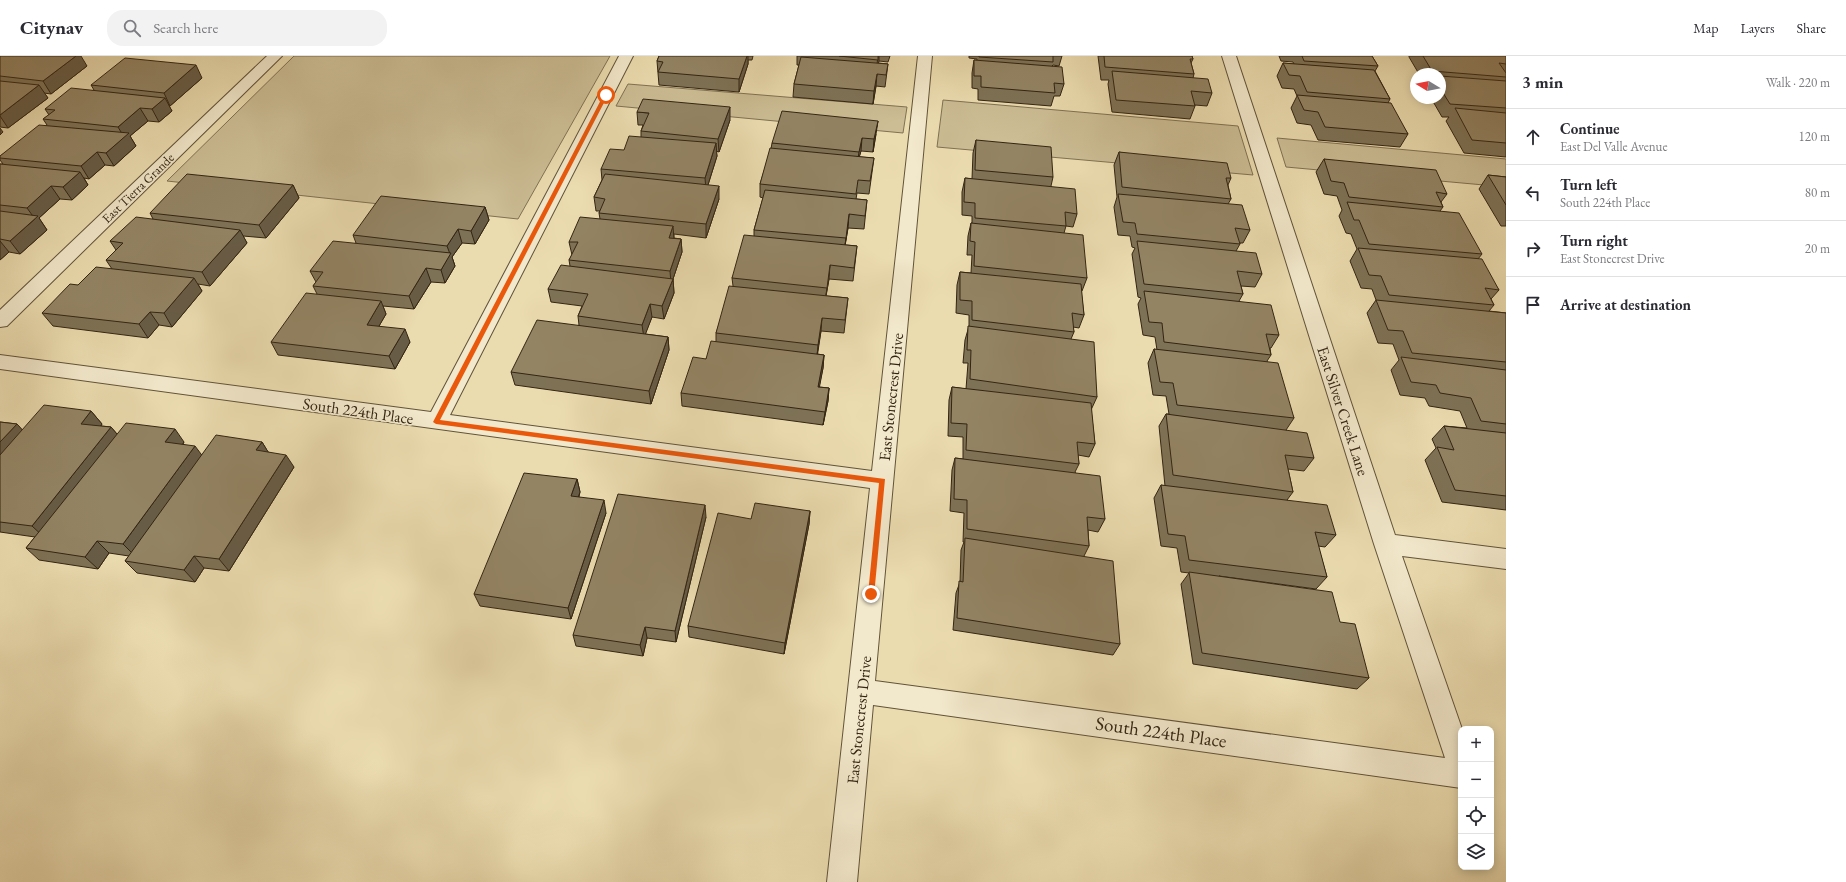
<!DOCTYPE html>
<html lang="en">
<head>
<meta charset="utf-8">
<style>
  body { margin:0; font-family:"EB Garamond",serif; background:#f2f2f3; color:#2b2b33 }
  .controls { position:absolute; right:12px; bottom:12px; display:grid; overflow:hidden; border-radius:8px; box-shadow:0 2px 10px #0003 }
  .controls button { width:36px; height:36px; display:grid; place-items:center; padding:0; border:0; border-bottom:1px solid #e1e1e2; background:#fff; color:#2b2b33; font:20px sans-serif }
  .compass { position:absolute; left:1410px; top:12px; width:36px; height:36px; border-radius:50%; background:#fff; box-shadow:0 2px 10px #0003; rotate:280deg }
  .stop { position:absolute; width:12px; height:12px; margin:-9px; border:3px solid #ea580c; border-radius:50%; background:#fff }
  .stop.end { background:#ea580c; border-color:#fff; box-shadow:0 1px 4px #0008 }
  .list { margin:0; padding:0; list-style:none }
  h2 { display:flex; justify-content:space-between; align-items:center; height:52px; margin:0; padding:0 16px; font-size:17px }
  h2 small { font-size:13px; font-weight:400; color:#7c7c81 }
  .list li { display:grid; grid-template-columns:26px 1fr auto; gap:12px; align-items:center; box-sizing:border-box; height:56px; padding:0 16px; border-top:1px solid #e1e1e2 }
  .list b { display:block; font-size:15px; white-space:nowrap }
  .list p { margin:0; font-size:13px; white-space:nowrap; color:#7c7c81 }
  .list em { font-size:13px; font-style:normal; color:#7c7c81 }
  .icon { flex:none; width:22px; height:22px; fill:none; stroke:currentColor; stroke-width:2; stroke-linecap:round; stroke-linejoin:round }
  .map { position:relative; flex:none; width:1506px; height:826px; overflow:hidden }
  header { display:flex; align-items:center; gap:24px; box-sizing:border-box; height:56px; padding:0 20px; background:#fff; border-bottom:1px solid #e1e1e2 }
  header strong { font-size:19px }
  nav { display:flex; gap:22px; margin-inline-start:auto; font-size:14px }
  .search { width:280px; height:36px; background:#f2f2f3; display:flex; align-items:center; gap:10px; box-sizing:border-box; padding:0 14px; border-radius:16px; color:#7c7c81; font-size:15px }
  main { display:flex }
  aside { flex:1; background:#fff }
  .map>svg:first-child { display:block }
  .green { fill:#ccbd94; stroke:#807154 }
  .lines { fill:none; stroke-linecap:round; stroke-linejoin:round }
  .minor-casing { stroke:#61533a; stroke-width:2 }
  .minor { fill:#f2e8cb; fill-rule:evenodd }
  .wall { fill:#7e7256; stroke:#332513 }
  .shaded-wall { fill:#675c46; stroke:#332513 }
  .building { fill:#938464; stroke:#332513 }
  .route { fill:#ea580c }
  .labels { text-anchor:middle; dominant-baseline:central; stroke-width:3.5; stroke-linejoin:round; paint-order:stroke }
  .far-street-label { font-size:13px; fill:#332513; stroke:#f2e8cb }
  .street-label { font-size:16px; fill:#332513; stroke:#f2e8cb }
  .near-street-label { font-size:19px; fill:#332513; stroke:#f2e8cb }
</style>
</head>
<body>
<header>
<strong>Citynav</strong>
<div class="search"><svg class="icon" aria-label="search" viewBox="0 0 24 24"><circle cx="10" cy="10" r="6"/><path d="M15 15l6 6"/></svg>Search here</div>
<nav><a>Map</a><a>Layers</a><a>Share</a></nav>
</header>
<main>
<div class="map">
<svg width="1506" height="826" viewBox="0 0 1506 826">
  <rect width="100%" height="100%" fill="#ebdcaf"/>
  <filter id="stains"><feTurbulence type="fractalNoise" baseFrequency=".005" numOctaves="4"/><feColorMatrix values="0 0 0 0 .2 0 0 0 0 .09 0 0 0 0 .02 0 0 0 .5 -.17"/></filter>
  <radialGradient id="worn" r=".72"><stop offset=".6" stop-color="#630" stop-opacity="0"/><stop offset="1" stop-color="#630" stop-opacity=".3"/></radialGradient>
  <path class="green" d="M294,0H610L518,163L167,125Z
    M628,28L907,51L903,77L616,50Z
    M943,44L1238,70L1253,119L937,91Z
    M1277,82L1506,103V131L1286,111Z"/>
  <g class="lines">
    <defs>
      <path id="minor" d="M267,0H282L7,270L0,271V254Z
        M619,0H633L450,359L872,415L918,0H932L875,625L1445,702L1374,488L1222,0H1236L1395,479L1506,493V513L1402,500L1462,673H1461V732L873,649L857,826H827L870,432L0,313V299L431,356Z"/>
    </defs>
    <use href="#minor" class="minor-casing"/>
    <use href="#minor" class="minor"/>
  </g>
  <path class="wall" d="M0,0L87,10L51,38L44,37L48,42L8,72L0,71Z
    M659,0H753L752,4H748V8L739,36L659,29L657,5Z
    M797,0H890L888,6L879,5L878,7L888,8L885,31L876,30L873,48L793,41L794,28L799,9H797Z
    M969,0H1062L1059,10L1053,9L1052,10L1064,28L1060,40H1054L1051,50L978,44V33L972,32V17L974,4H977V3L969,2Z
    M1098,0H1192L1193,3L1191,7L1194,18L1193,22L1212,37L1207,50L1195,49V50L1190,63L1112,56L1108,28L1109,24H1101Z
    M1279,0H1372L1378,10L1375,15L1390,43L1388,47L1408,78L1400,91L1318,84L1311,69L1297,67L1291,52L1297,40L1294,33L1282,32L1277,20L1283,7L1294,8L1293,6L1281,5Z
    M1409,0H1506V101L1464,97L1446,65L1449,61H1442L1431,42H1440V18H1419L1409,1Z
    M202,22L170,50H169L172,55L159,66L148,65L130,80L136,90L114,110L105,109L89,123L84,122L88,129L72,144L60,143L39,162L47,174L20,198L9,196L0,204V108H3L0,104V100L47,69L43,63L49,59L45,53L94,34L91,29Z
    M637,56L730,64L719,96L716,95L717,100L708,129L719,143L706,182L674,178V182L681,183L682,196L673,223L674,237L664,263L652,261L645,278L668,281L669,294L651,348L515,329L511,316L579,269L578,260L582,250L551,246L548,233L570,210L569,204L572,199L569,186L600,163L599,157L600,155H596L594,141L602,124L601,113L641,81V75L643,69H638Z
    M876,78L873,96L861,95L859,101L874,102L869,138L857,137L856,143L867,144L864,173L848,172L845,189L857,190L853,225L829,223L826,240L848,242L844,277L821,275L817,298L824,299L823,312L819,331L829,332L828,345L823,369L682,350L681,337L706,303L716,285V277L733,230L732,222L754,180V174L763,142L760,141V128L771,93L772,87Z
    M976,84L1053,121L1051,130L1077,158L1073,171L1066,170L1064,177L1087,222L1082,235H1081L1084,259L1079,272L1073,271L1074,276L1071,283L1097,341L1091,354L1095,388L1089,401L1078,399L1079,408L1075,416L1105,463L1098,476L1088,474L1089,490L1084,500L1120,588L1113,599L953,574L956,537L960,526L961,494L964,486H963L964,457L950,455L952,414L955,402L963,403V381L948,380L949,344L952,331L966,333L968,307H963L965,284L969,270V259L956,257L957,229L960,216L971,217L972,199H967L968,180L971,167H972V160L962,159V136L965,122L972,123L973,97Z
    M1119,96L1231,122L1228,129L1231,143L1228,148L1250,174L1243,187H1240V188L1236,195L1262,218L1255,231L1241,230L1243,238L1239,245L1279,279L1271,292H1270L1271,299L1267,305L1294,362L1286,374L1314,402L1304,415L1288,413L1293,436L1287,444L1336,479L1325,491L1318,490L1327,521L1316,533L1219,520L1340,566L1369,622L1357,633L1193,608L1181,528L1189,517L1181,516L1177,492L1161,490L1154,442L1161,429L1165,430L1159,370L1166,358H1169L1166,340L1153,339L1148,307L1154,293L1157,294L1155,281L1143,279L1138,248L1141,242L1138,241L1132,198L1135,192L1132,191L1130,180L1118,179L1114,151L1117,141L1114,109Z
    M1324,103L1447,138L1441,146L1443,151L1440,155L1482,198L1478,203L1499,234L1491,243L1494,249L1489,255L1506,257V454L1442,446L1425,404L1436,392L1432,383L1444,370L1467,372L1460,355L1429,350L1425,342L1400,339L1391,314L1399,304L1393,288L1378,287L1367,257L1376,244L1372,233L1361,232L1350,205L1357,193L1351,178L1346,177L1339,160L1342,154L1337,140L1324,138L1316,116Z
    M1488,119L1506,121V170H1501L1479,133Z
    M293,129L299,142L266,182L243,180L247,187L210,230L198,228L202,235L172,271L159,269L148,282L53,270L42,257L78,229L112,213L106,204L116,194L110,185L153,163L150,157Z
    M485,151L489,164L475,188L462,187L452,201L455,210L445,227L431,226L414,253L383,250L386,258L379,270L410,286L395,313L278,299L271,286L317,238L313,230L316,226L310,215L356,187L353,179Z
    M91,355L102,368L101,370L111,371L117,378L184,386L183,388L202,399L262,386L268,396L294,411L229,515L204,512L195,526L137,517L125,505L129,500L109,497L98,513L39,504L26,492L35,481L0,476V366L17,368L22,374Z
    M577,423L580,436L579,441L606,457L571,563L480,550L474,538Z
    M810,455L809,468L784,598L689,581L688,570L751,463Z
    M706,461L676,586L647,582L643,600L576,590L573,579Z"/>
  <path class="shaded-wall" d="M76,0H81L87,10L51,38L43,25Z
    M747,0H748V8L739,36V23Z
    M878,0H879V5L876,16Z
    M196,9L202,22L170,50L164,37Z
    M877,18L876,30L873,48L874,35Z
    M39,29L48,42L8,72L0,60V59Z
    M165,42L172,55L159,66L152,53Z
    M730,51V64L719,96L718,83Z
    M140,52L148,65L130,80L136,90L114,110L106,97L124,81L118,71Z
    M878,65L876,78L873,96L874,83Z
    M0,72L3,76L0,79Z
    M862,82L861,95L857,109L859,96Z
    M716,87L717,100L706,135L705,122Z
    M97,96L105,109L89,123L81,110Z
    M80,116L88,129L72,144L63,131Z
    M293,129L299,142L266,182L259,169Z
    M51,130L60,143L39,162L47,174L20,198L10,185L35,163L27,152Z
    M719,130V143L706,182V168Z
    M485,151L489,164L475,188L471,175Z
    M849,158L848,172L844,196L846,182Z
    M673,170L674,184L669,182Z
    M458,173L462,187L452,201L455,210L445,227L441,214L450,198L447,190Z
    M240,174L247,187L210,230L202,216Z
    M681,183L682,196L672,226L673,223L674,237L664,263L662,250L671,228L670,215Z
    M0,185L9,196L0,204Z
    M830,209L829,223L825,245L827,232Z
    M426,212L431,226L414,253L409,240Z
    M194,222L202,235L172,271L164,257Z
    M381,245L386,258L372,282L367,269Z
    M650,248L652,261L644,282L642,269Z
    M150,256L159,269L148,282L139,268Z
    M822,262L821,275L817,302L818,289Z
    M405,273L410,286L395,313L389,300Z
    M668,281L669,294L651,348L649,335Z
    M824,299L823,312L817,344L818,331Z
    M829,332L828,345L823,369L825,356Z
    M91,355L102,368L92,380L81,368Z
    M17,368L29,381L0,413V386Z
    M111,371L122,384L45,482L32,470Z
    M175,373L184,386L175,399L165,386Z
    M262,386L270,399L256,394Z
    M195,390L204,402L135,500L123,488Z
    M286,399L294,411L229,515L219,503Z
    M577,423L580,436L574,453L571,440Z
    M604,444L606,457L571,563L568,552Z
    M705,449L706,461L676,586L675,575Z
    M810,455L809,468L784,598L785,587Z
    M97,485L109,497L98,513L85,501Z
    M194,500L204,512L195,526L184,514Z
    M645,571L647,582L643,600L640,589Z"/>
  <path class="building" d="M0,0H76L43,25L0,20Z
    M659,0H747L739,23L658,16L663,6L657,5Z
    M839,0H878V4Z
    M979,0H1053V6L979,1Z
    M1104,0H1192L1193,3H1190L1194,18L1105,11Z
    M1302,0H1372L1378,10L1304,5Z
    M1423,0H1506V8L1499,7L1506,17V21L1432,15Z
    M801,1L888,8L886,19L877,18L874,35L794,28Z
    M125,2L196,9L164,37L91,29Z
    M974,4L1062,11L1064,28L1054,27L1055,37L981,31V20H974Z
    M1283,7L1374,14L1390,43L1307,36L1300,20L1289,19Z
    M1112,15L1208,23L1212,37L1191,35L1195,50L1116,44Z
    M1440,20L1506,25V52L1450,48L1440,32Z
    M0,25L39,29L0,59Z
    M71,32L165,42L152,53L140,52L118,71L43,63L55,54L45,53Z
    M1297,39L1391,47L1408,78L1325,71L1318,56L1304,54Z
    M643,43L730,51L718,83L641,75L649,57L637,56Z
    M1455,52L1506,57V87L1472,84Z
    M782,55L878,65L874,83L862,82L859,96L772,87Z
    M39,69L129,77L106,97L97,96L81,110L0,102V100Z
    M629,80L716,87L705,122L601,113L610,93L624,94Z
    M976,84L1051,91L1053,121L975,114Z
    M770,92L874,102L870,125L858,124L856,138L760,128Z
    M1119,96L1227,107L1231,122H1226L1231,143L1122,131Z
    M1324,103L1436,114L1447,138L1436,136L1443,151L1349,141L1344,127L1331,125Z
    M0,108L80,116L63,131L51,130L27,152L0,149Z
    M187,118L293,129L259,169L150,157Z
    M605,118L719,130L706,168L599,157L605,143L594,141Z
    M1488,119L1506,121V149Z
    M965,122L1075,133L1077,158L1065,156L1066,170L975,162V147L964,146Z
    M765,134L867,144L865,160L849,158L846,182L754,174Z
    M1118,138L1242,149L1250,174L1235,172L1240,188L1137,178L1135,167L1123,166Z
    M381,140L485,151L471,175L458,173L447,190L353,179Z
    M1347,146L1459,157L1482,198L1369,188L1359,164H1354Z
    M0,155L38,160L10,185L0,183Z
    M136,161L240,174L202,216L106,204L123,187L110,185Z
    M580,161L673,170L669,182L681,183L670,215L569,204L578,186H569Z
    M971,167L1083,179L1087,222L974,210L975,186L970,185Z
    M744,179L857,190L854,212L830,209L827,232L732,222Z
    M333,185L451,197L441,214L426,212L409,240L313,230L323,216L310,215Z
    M1137,185L1256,197L1262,218L1237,215L1243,238L1144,228Z
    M1358,192L1482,203L1499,234L1485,232L1494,249L1389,239L1381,220L1369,219Z
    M561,209L673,223L662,250L650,248L642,269L578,260L588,238L548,233Z
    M96,211L194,222L164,257L150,256L139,268L42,257L70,228L78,229Z
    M960,216L1081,228L1084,259L1072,257L1074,276L972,264V245L960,244Z
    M729,230L848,242L845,264L822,262L818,289L716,277Z
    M1144,235L1271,249L1279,279L1266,278L1271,299L1164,286L1162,267L1149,266Z
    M306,237L381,245L367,269L405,273L389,300L271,286Z
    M1376,244L1506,257V306L1412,297L1403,275L1388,274Z
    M537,264L668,281L649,335L511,316Z
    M968,270L1094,286L1097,341L970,323L971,294H967Z
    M711,285L824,299L818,331L829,332L825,356L681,337L693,301L706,303Z
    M1154,293L1278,307L1294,362L1177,349L1173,327L1160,326Z
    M1401,301L1506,314V368L1481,365L1471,342L1440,337L1436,329L1411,326Z
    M952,331L1091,347L1095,388L1077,386L1079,408L966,394L967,368L951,367Z
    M44,349L91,355L81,368L111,371L32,470L0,466V399Z
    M1166,358L1307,377L1314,402L1285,399L1293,436L1173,419Z
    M0,366L17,368L0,386Z
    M126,367L175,373L165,386L195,390L123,488L97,485L85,501L26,492Z
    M1444,370L1506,377V440L1455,434L1437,391L1454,394Z
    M216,379L262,386L256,394L286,399L219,503L194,500L184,514L125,505Z
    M955,402L1100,420L1105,463L1087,461L1089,490L967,473V444L954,443Z
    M524,417L577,423L571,440L604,444L568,552L474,538Z
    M1161,429L1327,449L1336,479L1315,476L1327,521L1189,504L1185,480L1168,478Z
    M618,438L705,449L675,575L645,571L640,589L573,579Z
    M755,447L810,455L785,587L688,570L718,457L751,463Z
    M965,482L1113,505L1120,588L957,562L959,525L963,526Z
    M1189,516L1332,536L1340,566L1355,568L1369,622L1202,597Z"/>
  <path class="route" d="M604,38L608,39L440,364L885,423L874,540H869L868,538L879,427L436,368L433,366Z"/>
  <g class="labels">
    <g class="far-street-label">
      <text transform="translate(138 132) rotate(-44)">East Tierra Grande</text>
    </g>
    <g class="street-label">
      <text transform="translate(891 341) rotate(-84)">East Stonecrest Drive</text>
      <text transform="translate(358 355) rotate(8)">South 224th Place</text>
      <text transform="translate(1343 355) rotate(72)">East Silver Creek Lane</text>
      <text transform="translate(859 664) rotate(-84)">East Stonecrest Drive</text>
    </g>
    <g class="near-street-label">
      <text transform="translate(1161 676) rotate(8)">South 224th Place</text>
    </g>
  </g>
  <rect width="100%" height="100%" filter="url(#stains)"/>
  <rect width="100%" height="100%" fill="url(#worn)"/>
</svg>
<div class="controls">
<button>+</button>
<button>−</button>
<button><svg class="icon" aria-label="locate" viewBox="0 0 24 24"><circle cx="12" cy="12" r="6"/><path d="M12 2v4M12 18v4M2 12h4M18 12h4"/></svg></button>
<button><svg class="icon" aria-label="layers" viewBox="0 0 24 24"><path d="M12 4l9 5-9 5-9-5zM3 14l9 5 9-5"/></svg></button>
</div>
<svg class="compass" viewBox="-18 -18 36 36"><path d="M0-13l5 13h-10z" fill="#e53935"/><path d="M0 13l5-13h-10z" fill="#7c7c81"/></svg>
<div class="stop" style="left:606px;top:39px"></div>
<div class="stop end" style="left:871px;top:538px"></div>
</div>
<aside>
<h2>3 min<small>Walk · 220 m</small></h2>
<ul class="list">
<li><svg class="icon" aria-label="ahead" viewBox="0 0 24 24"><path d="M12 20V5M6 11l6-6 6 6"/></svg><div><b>Continue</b><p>East Del Valle Avenue</p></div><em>120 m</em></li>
<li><svg class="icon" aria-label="left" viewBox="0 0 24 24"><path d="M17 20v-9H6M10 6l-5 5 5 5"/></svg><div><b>Turn left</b><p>South 224th Place</p></div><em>80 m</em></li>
<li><svg class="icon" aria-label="right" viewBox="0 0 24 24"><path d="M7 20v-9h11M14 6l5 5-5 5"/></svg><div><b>Turn right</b><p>East Stonecrest Drive</p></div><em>20 m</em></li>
<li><svg class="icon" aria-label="arrive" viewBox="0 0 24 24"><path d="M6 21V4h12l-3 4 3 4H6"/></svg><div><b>Arrive at destination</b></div></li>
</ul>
</aside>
</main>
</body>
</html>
